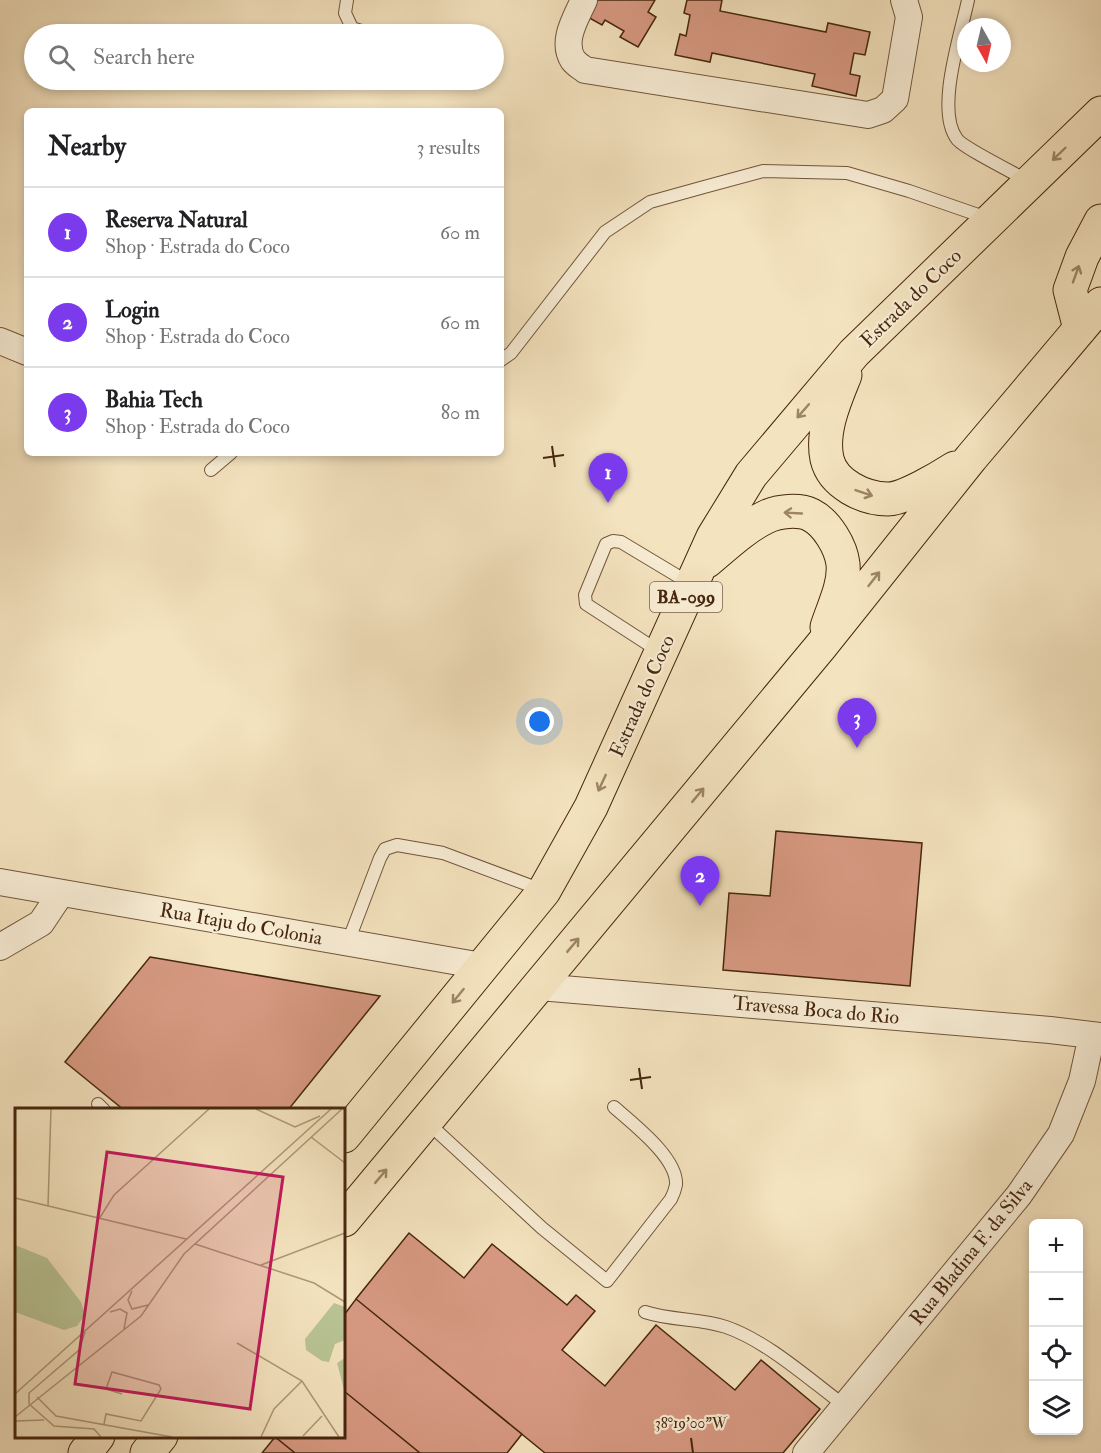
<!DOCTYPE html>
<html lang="en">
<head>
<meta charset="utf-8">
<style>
  body { margin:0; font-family:"IM FELL Double Pica",serif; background:#f6f6f6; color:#202124 }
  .controls { position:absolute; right:18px; bottom:18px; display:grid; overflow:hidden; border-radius:9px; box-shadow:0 3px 9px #0003 }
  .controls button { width:54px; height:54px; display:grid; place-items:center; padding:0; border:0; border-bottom:2px solid #e0e0e0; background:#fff; color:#202124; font:30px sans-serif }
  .compass { position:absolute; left:957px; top:18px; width:54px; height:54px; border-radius:50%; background:#fff; box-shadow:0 3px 9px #0003; rotate:172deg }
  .you { position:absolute; left:540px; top:722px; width:21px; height:21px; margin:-15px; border:4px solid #fff; border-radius:50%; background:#1a73e8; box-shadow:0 0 0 9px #1a73e833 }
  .badge { display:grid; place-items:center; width:39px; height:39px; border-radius:50%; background:#7c3aed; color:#fff; font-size:20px; font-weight:700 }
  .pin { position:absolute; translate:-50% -50px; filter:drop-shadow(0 2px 3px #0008) }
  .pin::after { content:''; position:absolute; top:32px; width:21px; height:18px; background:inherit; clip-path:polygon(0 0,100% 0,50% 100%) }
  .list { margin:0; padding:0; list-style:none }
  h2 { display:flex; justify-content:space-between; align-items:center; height:78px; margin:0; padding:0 24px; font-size:26px }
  h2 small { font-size:20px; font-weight:400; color:#757577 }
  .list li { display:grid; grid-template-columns:39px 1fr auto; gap:18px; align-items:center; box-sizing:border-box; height:90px; padding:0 24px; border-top:2px solid #e0e0e0 }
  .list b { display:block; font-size:22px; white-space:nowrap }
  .list p { margin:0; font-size:20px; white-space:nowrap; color:#757577 }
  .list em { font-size:20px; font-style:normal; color:#757577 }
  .icon { flex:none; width:33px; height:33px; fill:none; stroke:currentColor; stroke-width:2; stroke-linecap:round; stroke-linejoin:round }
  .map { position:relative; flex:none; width:1101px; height:1453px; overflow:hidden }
  .search { position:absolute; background:#fff; box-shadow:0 3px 9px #0003; left:24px; top:24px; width:480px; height:66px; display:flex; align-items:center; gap:15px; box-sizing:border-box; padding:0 21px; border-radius:33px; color:#757577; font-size:22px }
  .panel { position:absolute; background:#fff; box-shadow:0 3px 9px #0003; left:24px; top:108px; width:480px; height:348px; border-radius:9px }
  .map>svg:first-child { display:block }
  .building { fill:#d79982; stroke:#46260e; stroke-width:1.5 }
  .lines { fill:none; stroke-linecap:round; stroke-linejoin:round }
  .service-casing { stroke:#72553a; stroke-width:14 }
  .minor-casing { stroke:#72553a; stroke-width:28 }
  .trunk-casing { stroke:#46260e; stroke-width:35 }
  .service { stroke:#f8edd5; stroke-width:12 }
  .minor { stroke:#f8edd5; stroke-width:26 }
  .trunk { stroke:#f4e3bf; stroke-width:33 }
  .oneway { stroke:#9d8466 }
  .ticks { fill:none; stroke:#46260e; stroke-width:2 }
  .labels { text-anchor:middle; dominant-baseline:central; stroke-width:4.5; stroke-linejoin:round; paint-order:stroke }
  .shield { fill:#f8edd5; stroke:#7b624a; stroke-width:1.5 }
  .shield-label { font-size:18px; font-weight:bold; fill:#46260e }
  .street-label { font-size:20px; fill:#46260e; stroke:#f8edd5 }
  .inset-road { fill:none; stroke:#ae9778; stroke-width:1.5 }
  .view { fill:#c2185b; fill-opacity:0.15; stroke:#c2185b; stroke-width:3 }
  .inset-edge { fill:none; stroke:#46260e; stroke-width:3 }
  .ticks-label { font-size:15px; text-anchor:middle; fill:#46260e; stroke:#f8edd5; stroke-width:4.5; stroke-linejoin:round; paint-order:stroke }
</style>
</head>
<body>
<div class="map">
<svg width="1101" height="1453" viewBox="0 0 1101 1453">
  <rect width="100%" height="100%" fill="#f4e3bf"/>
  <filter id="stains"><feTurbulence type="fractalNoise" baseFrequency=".00333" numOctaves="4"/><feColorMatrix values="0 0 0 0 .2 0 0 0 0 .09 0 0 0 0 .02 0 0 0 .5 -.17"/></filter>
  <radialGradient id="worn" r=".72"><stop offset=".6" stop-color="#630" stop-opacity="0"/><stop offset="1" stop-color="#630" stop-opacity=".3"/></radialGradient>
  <path class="building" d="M593,0H655L648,12L656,17L638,47L620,37L624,31L605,20L602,25L584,15Z
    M687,0H722L720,11L826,32L828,23L870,32L865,55L854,53L850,74L860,76L856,96L812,86L815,74L712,53L710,62L675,55L680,34L686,36L690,15L684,13Z
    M776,831L922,843L910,986L723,970L729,893L770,896Z
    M150,957L380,996L288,1110H124L65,1062Z
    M409,1233L464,1278L492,1244L567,1305L576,1295L595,1311L562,1350L605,1386L656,1325L735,1390L761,1360L820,1409L783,1453H545L356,1299Z
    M356,1299L522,1434L507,1453H420L344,1391V1315Z
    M344,1391L420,1453H295L274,1436H344Z
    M275,1437L295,1453H262Z"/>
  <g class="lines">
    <defs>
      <path id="service" d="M347,0L345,13L352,28L370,34
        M968,0C961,34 935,110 957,139C962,147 1016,174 1028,181
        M501,360L511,353L605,232L650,202L704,187L763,171L847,173L909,191L987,218
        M211,470L231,453
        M660,652L586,604L585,595L606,544L613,541L621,542L691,584
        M348,942L380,858L385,849L397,845L443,853L542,890
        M98,1104L104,1110
        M427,1122L542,1228L607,1281L671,1199C673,1195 675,1190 676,1185C678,1158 633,1124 614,1107
        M645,1312C672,1321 700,1318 726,1327C767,1341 810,1380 845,1406"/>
      <path id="minor" d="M584,0C576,18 561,41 573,60C576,64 581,67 585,70L868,115L883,110L895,99L909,17L904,0
        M0,341L27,352
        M0,882L482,966
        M0,947L41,923L61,893
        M539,987L1050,1030L1101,1036
        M806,1453L1019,1195L1061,1134L1082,1081L1092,1035"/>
      <path id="trunk" d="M1080,329L1070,290L1082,257L1101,221
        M845,375C835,400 821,431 827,459C833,484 864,499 888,499C904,499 941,477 955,468
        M707,561C725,546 745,527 766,517C778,511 799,509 811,515C827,523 841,547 843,564C845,585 833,608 827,627
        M344,1136L544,891L591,807L713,537L751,475L854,353L1101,113
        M344,1220L821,646L971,458L1101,304
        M85,1453L98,1436
        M147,1453L161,1436"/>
    </defs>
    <use href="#service" class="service-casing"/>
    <use href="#minor" class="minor-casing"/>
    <use href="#trunk" class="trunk-casing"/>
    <use href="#service" class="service"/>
    <use href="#minor" class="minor"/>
    <use href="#trunk" class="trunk"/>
  </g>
  <defs><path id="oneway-shaft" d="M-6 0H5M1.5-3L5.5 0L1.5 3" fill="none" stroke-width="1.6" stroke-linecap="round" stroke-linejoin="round" transform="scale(1.5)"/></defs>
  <g class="oneway">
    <use href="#oneway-shaft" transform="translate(1059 154) rotate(136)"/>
    <use href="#oneway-shaft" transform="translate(1076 274) rotate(-70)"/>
    <use href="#oneway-shaft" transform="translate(803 411) rotate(131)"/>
    <use href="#oneway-shaft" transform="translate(864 493) rotate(19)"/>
    <use href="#oneway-shaft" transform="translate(793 513) rotate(-177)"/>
    <use href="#oneway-shaft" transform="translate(874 579) rotate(-52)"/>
    <use href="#oneway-shaft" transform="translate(602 783) rotate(115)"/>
    <use href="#oneway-shaft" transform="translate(698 795) rotate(-50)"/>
    <use href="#oneway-shaft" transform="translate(573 945) rotate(-50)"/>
    <use href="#oneway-shaft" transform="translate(458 996) rotate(129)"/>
    <use href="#oneway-shaft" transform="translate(381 1176) rotate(-50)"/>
  </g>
  <path class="ticks" d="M552,446L555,467M543,458L564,455M639,1068L642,1089M630,1080L651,1077M691,1438L693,1453"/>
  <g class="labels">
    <rect class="shield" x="650" y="582" width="72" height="30" rx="4.5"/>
    <g class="shield-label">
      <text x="686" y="597">BA-099</text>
    </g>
    <g class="street-label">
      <text transform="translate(911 298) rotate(-44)">Estrada do Coco</text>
      <text transform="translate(642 696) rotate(-66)">Estrada do Coco</text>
      <text transform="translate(241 924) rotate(10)">Rua Itaju do Colonia</text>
      <text transform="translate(816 1010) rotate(5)">Travessa Boca do Rio</text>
      <text transform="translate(971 1252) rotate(-51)">Rua Bladina F. da Silva</text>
    </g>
  </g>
  <g transform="translate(15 1108)">
    <rect width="330" height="330" fill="#f4e3bf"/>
    <path d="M0,137L32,150L66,194L70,207L62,218L49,222L0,204ZM319,195L330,199V232L320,236L314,254L307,253L291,242L290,231ZM330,250V285L322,255Z" fill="#b9c494"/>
    <path class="inset-road" d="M241,1L280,19L305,8M296,29L330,55M0,90L171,131M33,98L36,1M84,111L99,87L194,1M180,136L299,175L330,194M246,157L330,125M117,183L113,192L117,201L133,197M95,204L105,201L112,205L109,221M222,235L287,273L324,329M0,286L316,1M22,289L41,308L157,329M14,296L39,318L79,321L86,329M14,296V285L64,242L70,224M0,309L126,208L169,146L327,1M0,313L29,312M89,316L91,306L126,313L146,281L144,277L97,264L91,281L107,286M288,328L307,308M246,329L259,301L287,273"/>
    <path class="view" d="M92,44L268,69L235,301L60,276Z"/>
    <rect width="330" height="330" class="inset-edge"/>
  </g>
  <g class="ticks-label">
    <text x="691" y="1428">38°19'00"W</text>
  </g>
  <rect width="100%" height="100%" filter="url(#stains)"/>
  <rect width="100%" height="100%" fill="url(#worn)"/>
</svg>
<div class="controls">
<button>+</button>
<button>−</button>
<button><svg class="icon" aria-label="locate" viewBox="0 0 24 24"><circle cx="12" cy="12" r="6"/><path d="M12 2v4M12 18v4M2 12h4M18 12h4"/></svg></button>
<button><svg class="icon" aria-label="layers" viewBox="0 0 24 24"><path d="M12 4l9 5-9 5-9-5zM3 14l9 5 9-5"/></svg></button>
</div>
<svg class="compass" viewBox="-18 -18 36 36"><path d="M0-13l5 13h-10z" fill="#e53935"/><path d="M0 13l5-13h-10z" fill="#757577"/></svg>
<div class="you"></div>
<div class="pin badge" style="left:608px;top:503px">1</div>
<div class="pin badge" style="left:700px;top:906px">2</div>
<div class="pin badge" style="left:857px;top:748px">3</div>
<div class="search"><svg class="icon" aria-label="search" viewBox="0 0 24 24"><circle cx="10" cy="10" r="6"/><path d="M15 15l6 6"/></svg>Search here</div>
<section class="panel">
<h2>Nearby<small>3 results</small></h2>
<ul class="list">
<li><span class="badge">1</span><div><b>Reserva Natural</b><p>Shop · Estrada do Coco</p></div><em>60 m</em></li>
<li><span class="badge">2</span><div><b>Login</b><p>Shop · Estrada do Coco</p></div><em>60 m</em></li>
<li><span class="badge">3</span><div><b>Bahia Tech</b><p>Shop · Estrada do Coco</p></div><em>80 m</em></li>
</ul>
</section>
</div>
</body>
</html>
